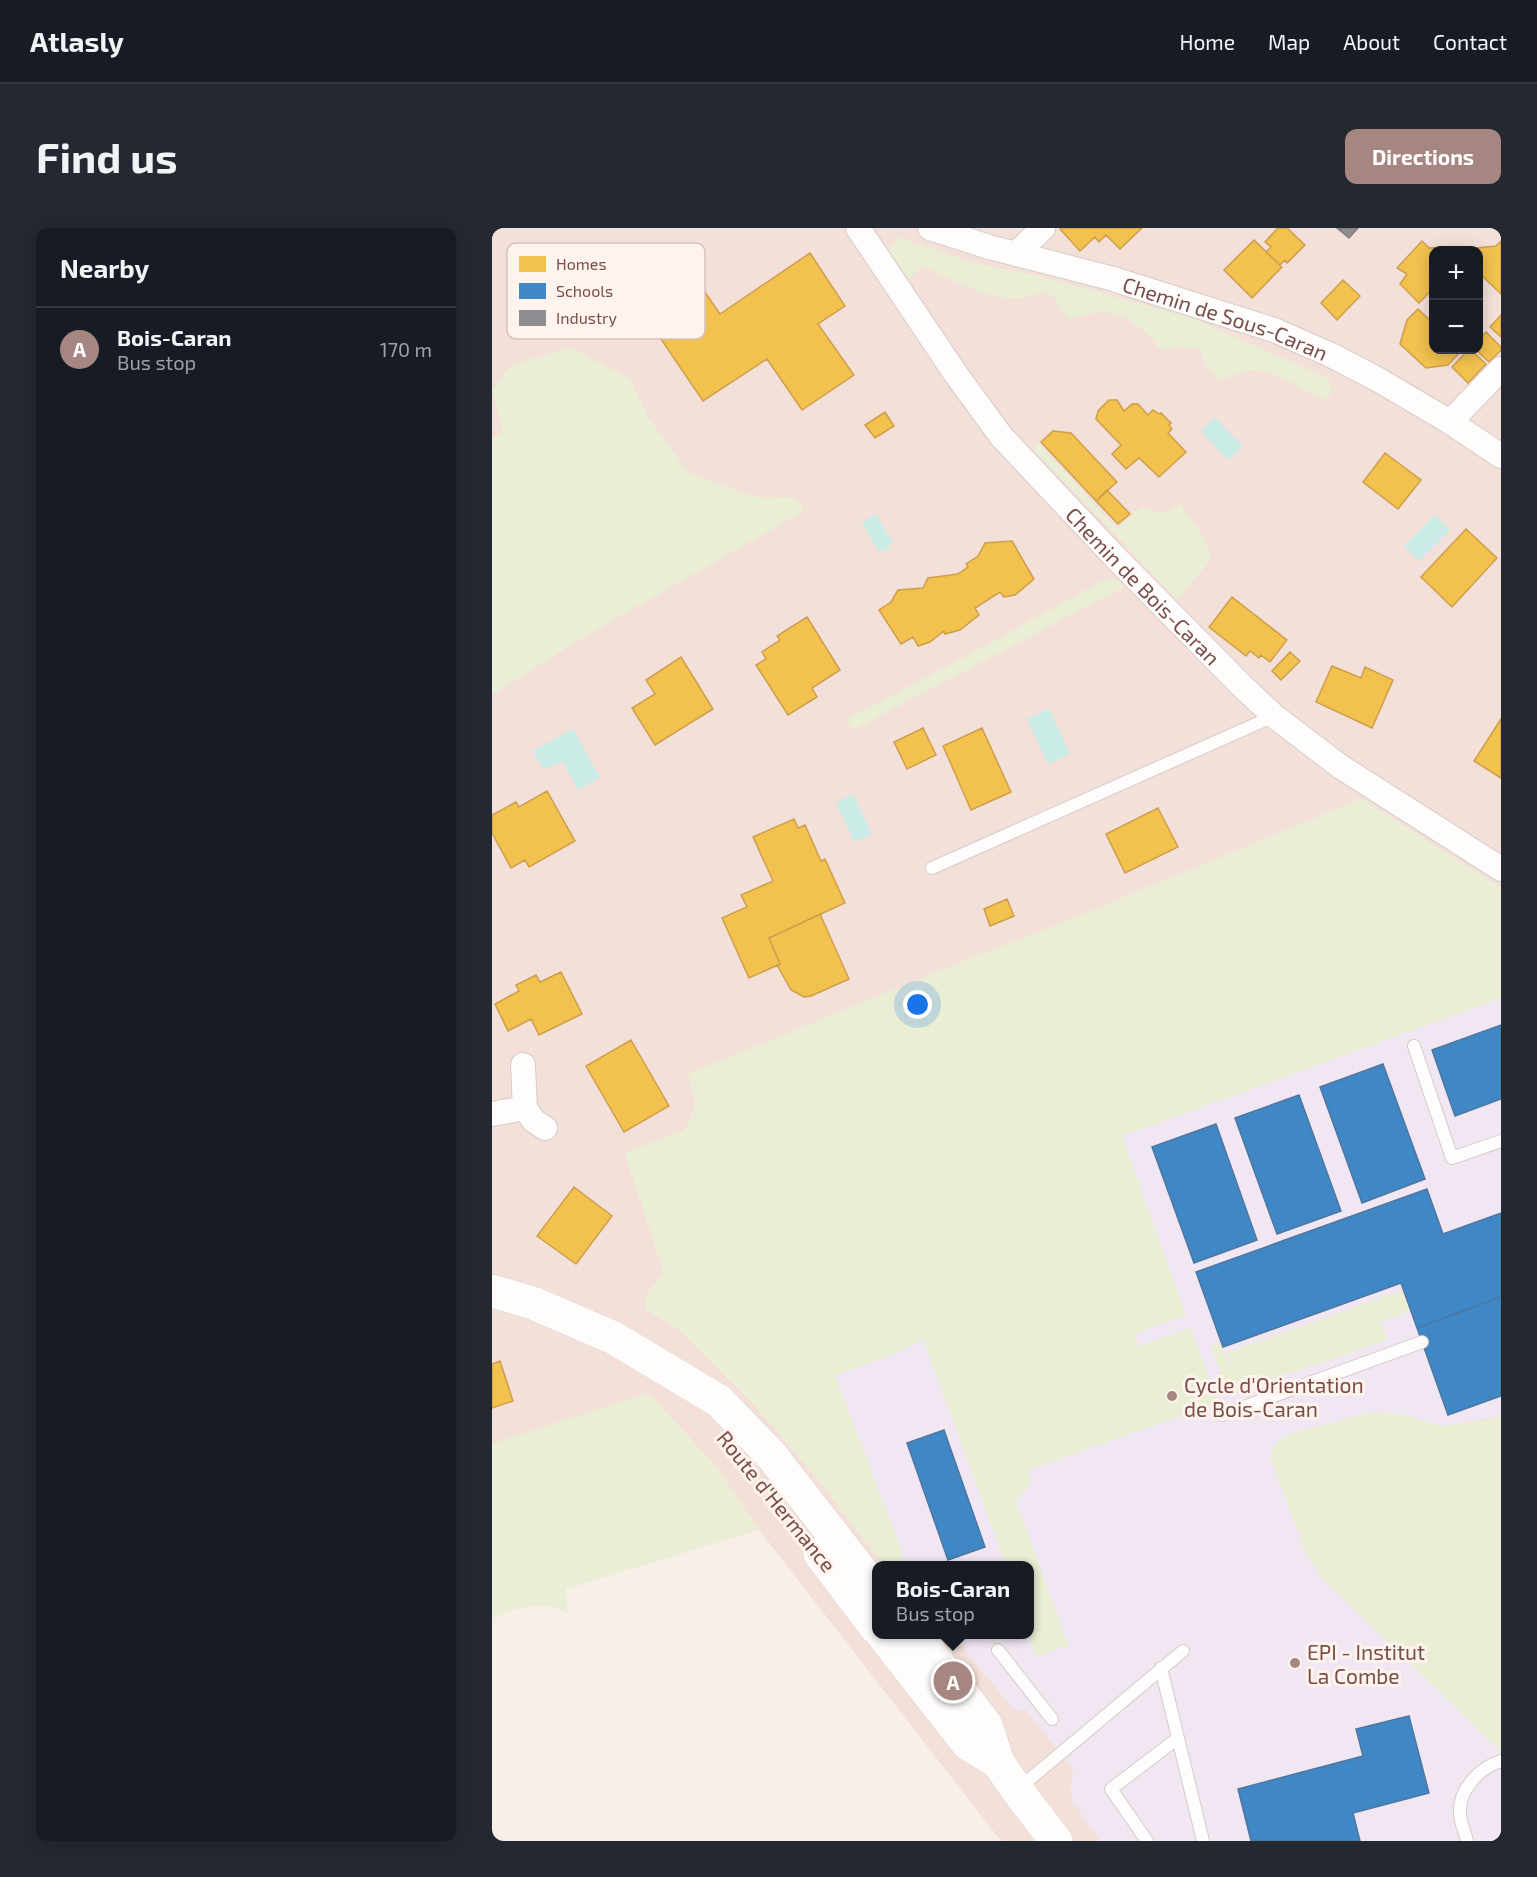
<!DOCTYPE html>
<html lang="en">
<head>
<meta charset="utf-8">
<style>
  body { margin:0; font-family:"Exo 2",sans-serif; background:#242831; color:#f1f3f6 }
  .controls { position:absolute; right:18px; top:18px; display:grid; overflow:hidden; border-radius:12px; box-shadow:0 3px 15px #0003 }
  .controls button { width:54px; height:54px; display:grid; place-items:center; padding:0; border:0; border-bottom:2px solid #363941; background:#171b24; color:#f1f3f6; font:30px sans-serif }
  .you { position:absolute; left:426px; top:777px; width:21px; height:21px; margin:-15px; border:4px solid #fff; border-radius:50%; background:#1a73e8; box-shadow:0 0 0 9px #1a73e833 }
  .badge { display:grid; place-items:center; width:39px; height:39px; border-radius:50%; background:#a58681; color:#fff; font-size:20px; font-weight:700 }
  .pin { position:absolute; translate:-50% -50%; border:3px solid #fff; box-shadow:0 2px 6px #0006 }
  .popup { position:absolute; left:380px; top:1333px; width:162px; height:78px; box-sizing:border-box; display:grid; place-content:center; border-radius:12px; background:#171b24; filter:drop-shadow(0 2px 4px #0005); font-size:20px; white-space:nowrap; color:#9ea1a6 }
  .popup b { font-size:22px; color:#f1f3f6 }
  .popup::after { content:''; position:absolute; left:50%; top:100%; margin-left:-12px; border:12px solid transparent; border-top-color:#171b24 }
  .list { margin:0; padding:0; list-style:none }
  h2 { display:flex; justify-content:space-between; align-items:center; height:78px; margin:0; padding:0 24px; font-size:26px }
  h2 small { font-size:20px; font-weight:400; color:#9ea1a6 }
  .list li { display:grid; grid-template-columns:39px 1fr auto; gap:18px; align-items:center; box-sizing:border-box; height:84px; padding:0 24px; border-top:2px solid #363941 }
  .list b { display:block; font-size:22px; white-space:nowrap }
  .list p { margin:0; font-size:20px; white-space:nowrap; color:#9ea1a6 }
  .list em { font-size:20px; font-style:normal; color:#9ea1a6 }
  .map { position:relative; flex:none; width:1009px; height:1613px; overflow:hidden; border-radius:12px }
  header { display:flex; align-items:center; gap:36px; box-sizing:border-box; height:84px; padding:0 30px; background:#171b24; border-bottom:2px solid #363941 }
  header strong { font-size:28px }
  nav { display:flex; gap:33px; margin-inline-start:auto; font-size:21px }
  .intro { display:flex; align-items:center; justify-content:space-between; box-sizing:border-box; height:144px; padding:0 36px }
  h1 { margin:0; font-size:42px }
  .button { padding:15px 27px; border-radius:12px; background:#a58681; color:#fff; font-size:21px; font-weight:700 }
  main { display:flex; gap:36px; padding:0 36px }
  aside { flex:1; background:#171b24; border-radius:12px; box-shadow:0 3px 15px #0003 }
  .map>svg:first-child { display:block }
  .residential { fill:#f3e1d9; fill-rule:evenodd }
  .education { fill:#f1e7f3 }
  .green { fill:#eaeed4 }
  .water { fill:#caebe6 }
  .homes { fill:#f2c14e; stroke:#ce9e4c; stroke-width:1.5 }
  .schools { fill:#3f88c5; stroke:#5076a0; stroke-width:1.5 }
  .industry { fill:#8d8d92; stroke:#877a7c; stroke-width:1.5 }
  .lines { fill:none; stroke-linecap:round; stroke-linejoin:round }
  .service-casing { stroke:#d6cac8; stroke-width:14 }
  .minor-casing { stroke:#d6cac8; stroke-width:26 }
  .secondary-casing { stroke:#d9ccc9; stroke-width:34 }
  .service { stroke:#fefdfc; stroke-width:12 }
  .minor { stroke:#fefdfc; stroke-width:24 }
  .secondary { stroke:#fefdfc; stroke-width:33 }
  .poi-dot { fill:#a58681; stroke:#fff3ed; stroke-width:2 }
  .labels { text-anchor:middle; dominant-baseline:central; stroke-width:6; stroke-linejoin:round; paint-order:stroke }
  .street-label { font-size:21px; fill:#794d48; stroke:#fff3ed }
  .poi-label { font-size:21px; fill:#794d48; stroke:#fff3ed; text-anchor:start }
  .key { fill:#fff3ed; stroke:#d7c1bc; stroke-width:1.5 }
  .key-label { font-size:16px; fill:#794d48 }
</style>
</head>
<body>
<header>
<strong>Atlasly</strong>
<nav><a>Home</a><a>Map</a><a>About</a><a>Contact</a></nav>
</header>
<div class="intro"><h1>Find us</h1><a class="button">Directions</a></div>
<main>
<aside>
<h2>Nearby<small></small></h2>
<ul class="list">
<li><span class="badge">A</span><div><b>Bois-Caran</b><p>Bus stop</p></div><em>170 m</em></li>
</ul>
</aside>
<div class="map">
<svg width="1009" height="1613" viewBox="0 0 1009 1613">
  <rect width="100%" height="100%" fill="#f8efeb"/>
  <path class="residential" d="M0,0H1009V660L869,571L565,697L482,729L197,846L204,877L193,902L133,925L172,1045L154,1067L153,1081L185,1100L261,1175L325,1250L385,1328L395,1337L384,1338V1406H538V1338L415,1337L298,1029L1009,770V1613H509L267,1302L223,1237L156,1166L0,1216ZM942,22H987V122H942Z"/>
  <path class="education" d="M1009,770V1188L779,1231L814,1325L828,1348L999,1514L1009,1521V1613H608L581,1574L578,1562L581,1541L534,1482H524L517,1476L461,1407L538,1406V1338L415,1337L298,1029Z"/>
  <path class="green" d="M407,9L482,35L547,48L700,90L837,151L839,165L833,172C810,163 785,142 759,142C747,143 740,150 728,151C716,142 712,135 708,120L684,119L669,122C653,103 637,85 610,84C600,84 587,89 577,91L567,81L564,71L551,62C547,64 543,67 538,68C508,79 457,50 430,38L417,51L397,22Z
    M79,120L138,151L157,191L197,245L263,269L305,270L312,283L90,410L0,467V210L11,204L0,163L19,137Z
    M546,215L625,301L649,278C665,286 675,288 688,275C701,294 717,310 718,333L685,371L541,221Z
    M616,350L624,351L632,359L361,502L355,491L452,440Z
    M870,571L1009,660V770L630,908L694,1087L642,1106L647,1118L699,1100L726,1175L536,1242L540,1254L524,1273L577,1419L567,1420L544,1429L536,1407L538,1338L514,1337L431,1111L402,1126L343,1148L415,1337H395L385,1328L325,1250L261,1175L185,1100L153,1081L154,1067L172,1045L133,925L193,902L204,877L196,846L482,729L565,697Z
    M911,1062L918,1083L889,1093L895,1112L736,1167L720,1123L721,1117L728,1114L741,1147L735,1125Z
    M156,1165L223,1237L267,1302L74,1361L76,1385C46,1371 30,1380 0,1390V1216Z
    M880,1184L914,1187L949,1198L996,1192L1009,1188V1521L999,1514L828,1348L814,1325L779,1231L782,1216L798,1206Z"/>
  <path class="water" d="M723,189L751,218L736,232L709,203Z
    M384,286L401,315L398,317L395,323L389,322L386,323L370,294Z
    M943,287L958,302L927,333L912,318Z
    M557,481L578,526L556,536L535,491Z
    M81,501L108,550L86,562L71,534L51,541L40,523Z
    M361,566L380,606L362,614L344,575Z"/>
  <path class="homes" d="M569,0H650L628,21L614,7L607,14L603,9L588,23L568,1Z
    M786,0H795L813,17L795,35L793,32L788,37L774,24L779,19L773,14Z
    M762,12L790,39L760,70L732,42Z
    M930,13L937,20L954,19L958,22H942V60L927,75L908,56L915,46L905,40Z
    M1009,13V66L987,45V22H981L984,20L1004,18Z
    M318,25L353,78L326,96L362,147L310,182L275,131L211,173L141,70L193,35L228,86Z
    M851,52L868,68L845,92L829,75Z
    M926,81L942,96V122L969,123L956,137L934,140L908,116L915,92Z
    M1009,87V109L998,99Z
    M994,104L1009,119V122L997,134L984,122H987V111Z
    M976,122H979L994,136L976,155L960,139Z
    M617,172H625L632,183L640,176H646L656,187L661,182L667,186L669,185L679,195L677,197L680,201L676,205L694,224L667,249L647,230L634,241L620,226L629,217L604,191L606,183Z
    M393,184L402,198L383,210L373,197Z
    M561,203L579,205L625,254L604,273L549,214Z
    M893,225L929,252L906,281L871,254Z
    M615,262L638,286L626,296L604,273Z
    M974,301L1005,330L960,379L929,349Z
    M520,313L542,351L523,367L512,369L508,364L483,380L487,387L468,402L453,406L452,403L438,414L426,418L421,409L409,416L387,382L399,374L406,362L431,360L436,350L466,346L476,339L474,336L486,328L493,315Z
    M740,369L795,412L778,434L769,427L767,430L758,423L754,428L717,399Z
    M315,389L348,442L320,460L325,469L296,487L264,437L274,431L270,424L288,412L285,408Z
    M798,424L808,433L789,452L780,443Z
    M189,429L221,481L163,517L140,480L163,466L154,452Z
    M840,438L869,450L873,439L901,452L880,500L824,474Z
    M1009,491V550L982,533Z
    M431,500L444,527L415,541L402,514Z
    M490,500L519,564L479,582L451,518Z
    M55,563L83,613L37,639L33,632L19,640L0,605V587L24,574L27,579Z
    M666,580L686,619L633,645L614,606Z
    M302,591L306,600L313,597L329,633L333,631L353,675L277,710L288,736L257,750L230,690L255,679L249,667L281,653L261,609Z
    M515,671L522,688L498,698L492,681Z
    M328,686L357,751L319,768L312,769L299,762L285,737L288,736L277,710Z
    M69,744L90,786L47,807L39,791L16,803L3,776L27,763L24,757L44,747L48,754Z
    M139,812L177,878L132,904L94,838Z
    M82,959L120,988L84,1036L45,1008Z
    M8,1133L21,1173L0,1180V1136Z"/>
  <path class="schools" d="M1009,797V871L963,888L940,822Z
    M891,836L933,951L870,975L828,859Z
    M807,867L849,983L785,1006L743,890Z
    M724,896L765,1012L702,1035L660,919Z
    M935,961L951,1006L1009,985V1069L925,1100L909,1055L731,1119L704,1044Z
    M1009,1069V1168L956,1187L925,1100Z
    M452,1202L493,1319L456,1332L415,1215Z
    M917,1488L937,1565L861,1585L868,1613H759L746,1561L871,1528L864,1501Z"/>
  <path class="industry" d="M845,0H866L857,10Z"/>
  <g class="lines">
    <defs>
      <path id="service" d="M440,640L782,488
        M922,818L960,930L1009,913
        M730,1187L930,1114
        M506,1422L560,1491
        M669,1440L711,1613
        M526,1561L691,1423
        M655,1613L619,1561L686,1510
        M975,1613C973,1604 968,1594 968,1586C966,1561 988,1540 1009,1533"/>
      <g id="minor">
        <path id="s1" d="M366,0L463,145L509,208L621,327L750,458L782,488L849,539L1009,641"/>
        <path id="s2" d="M438,0L497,19L618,50L782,102L839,127L885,151L958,194L1009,228"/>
        <path d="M524,26L551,0"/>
        <path d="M958,194L1009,141"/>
        <path d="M33,880L42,893L53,900"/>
        <path d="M0,886L33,880L31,837"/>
      </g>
      <path id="secondary" d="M0,1063L41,1075L122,1110L227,1173L280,1228L384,1362
        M328,1326L384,1400
        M390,1406L476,1516L506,1534
        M424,1406L494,1497L506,1534L525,1562L564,1613"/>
    </defs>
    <use href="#service" class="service-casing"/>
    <use href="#minor" class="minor-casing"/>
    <use href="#secondary" class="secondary-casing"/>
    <use href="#service" class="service"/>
    <use href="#minor" class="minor"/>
    <use href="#secondary" class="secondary"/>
  </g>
  <g class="poi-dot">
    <circle cx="680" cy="1168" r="6"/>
    <circle cx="803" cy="1435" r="6"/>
  </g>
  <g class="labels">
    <g class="street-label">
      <text stroke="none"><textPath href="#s2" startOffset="309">Chemin de Sous-Caran</textPath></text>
      <text stroke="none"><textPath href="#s1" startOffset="459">Chemin de Bois-Caran</textPath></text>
      <text transform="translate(285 1273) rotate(51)">Route d'Hermance</text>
    </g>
    <g class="poi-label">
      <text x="692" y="1156">Cycle d'Orientation<tspan x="692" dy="24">de Bois-Caran</tspan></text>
      <text x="815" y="1423">EPI - Institut<tspan x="815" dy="24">La Combe</tspan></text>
    </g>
  </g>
  <rect x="15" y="15" width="198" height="96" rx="9" class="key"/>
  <rect x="27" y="28" width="27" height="16" fill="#f2c14e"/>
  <rect x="27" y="55" width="27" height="16" fill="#3f88c5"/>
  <rect x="27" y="82" width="27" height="16" fill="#8d8d92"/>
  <g class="key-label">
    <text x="64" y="42">Homes</text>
    <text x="64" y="69">Schools</text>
    <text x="64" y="96">Industry</text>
  </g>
</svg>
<div class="controls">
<button>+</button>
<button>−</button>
</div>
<div class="you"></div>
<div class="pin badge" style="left:461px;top:1453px">A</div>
<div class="popup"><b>Bois-Caran</b>Bus stop</div>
</div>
</main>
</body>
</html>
